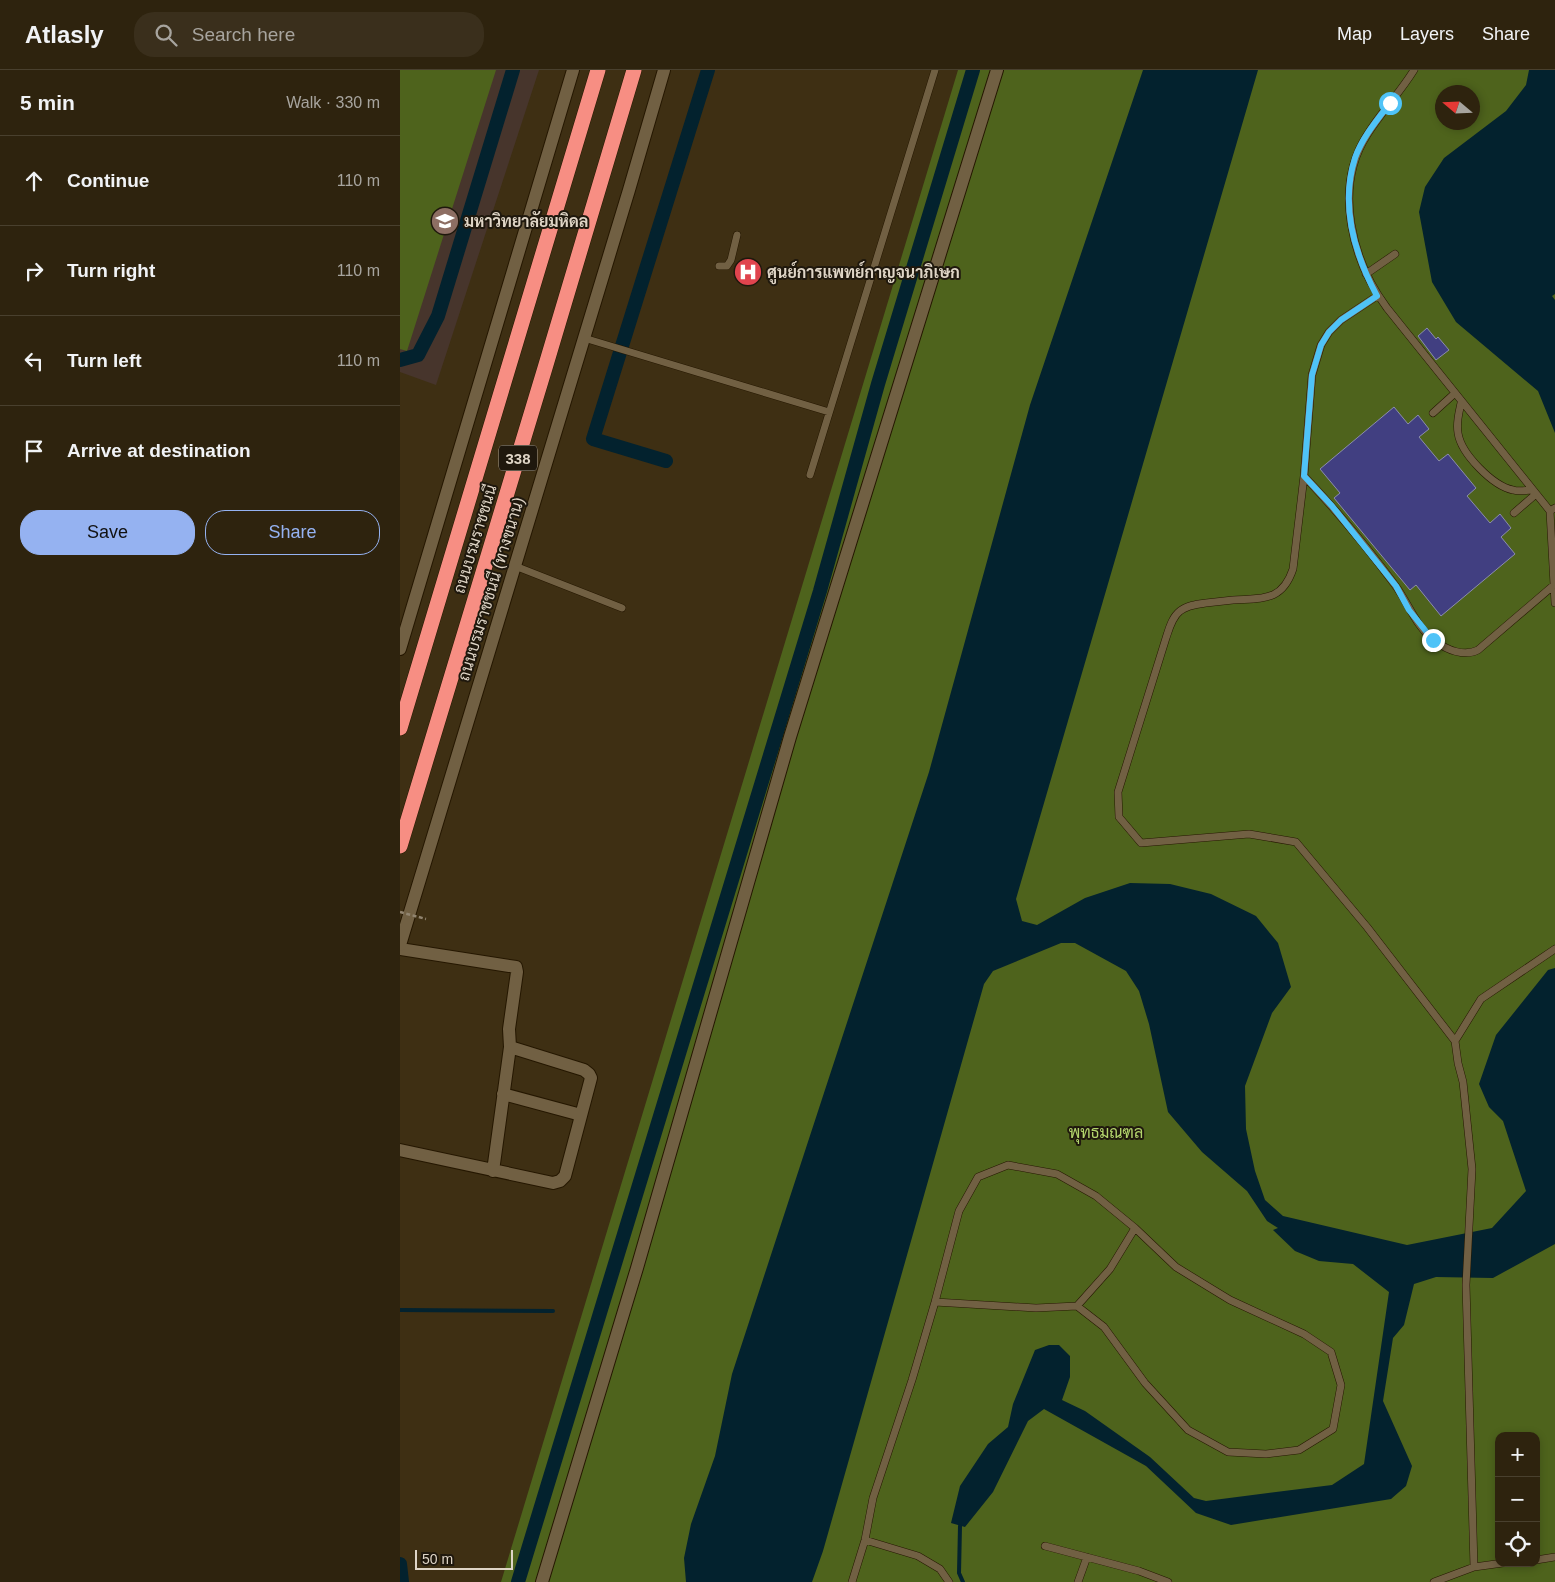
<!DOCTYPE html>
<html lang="en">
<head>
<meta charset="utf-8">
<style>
  body { margin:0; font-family:Helvetica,Sarabun,sans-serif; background:#3a2f1c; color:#f1f3f6 }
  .controls { position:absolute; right:15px; bottom:15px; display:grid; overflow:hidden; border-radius:10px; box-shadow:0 2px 8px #0003 }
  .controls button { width:45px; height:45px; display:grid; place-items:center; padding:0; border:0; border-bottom:1px solid #49402e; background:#2e230e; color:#f1f3f6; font:25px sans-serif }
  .compass { position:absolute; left:1035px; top:15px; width:45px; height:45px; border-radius:50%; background:#2e230e; box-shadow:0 2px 8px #0003; rotate:289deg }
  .scale { position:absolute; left:15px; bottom:12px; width:98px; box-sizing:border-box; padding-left:5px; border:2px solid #dfd5c6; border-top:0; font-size:14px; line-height:18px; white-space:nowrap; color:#dfd5c6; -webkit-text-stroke:4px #1f180d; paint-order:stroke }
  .stop { position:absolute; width:15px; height:15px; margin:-11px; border:4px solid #4fc3f7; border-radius:50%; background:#fff }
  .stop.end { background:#4fc3f7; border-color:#fff; box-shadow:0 1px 5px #0008 }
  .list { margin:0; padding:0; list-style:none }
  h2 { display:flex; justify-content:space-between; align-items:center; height:65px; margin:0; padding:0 20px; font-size:21px }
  h2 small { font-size:16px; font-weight:400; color:#a7a49e }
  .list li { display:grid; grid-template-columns:32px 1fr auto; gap:15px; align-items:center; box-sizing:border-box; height:90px; padding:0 20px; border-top:1px solid #49402e }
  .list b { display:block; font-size:19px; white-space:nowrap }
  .list em { font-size:16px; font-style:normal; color:#a7a49e }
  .actions { display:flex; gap:10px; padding:15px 20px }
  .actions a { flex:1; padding:11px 0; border:1px solid #95b2f1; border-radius:20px; text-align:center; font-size:18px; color:#95b2f1 }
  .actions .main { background:#95b2f1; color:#111 }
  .icon { flex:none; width:28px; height:28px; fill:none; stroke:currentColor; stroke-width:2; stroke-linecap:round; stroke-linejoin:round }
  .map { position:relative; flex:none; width:1155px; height:1512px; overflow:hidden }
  header { display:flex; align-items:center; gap:30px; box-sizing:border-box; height:70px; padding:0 25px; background:#2e230e; border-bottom:1px solid #49402e }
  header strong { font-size:24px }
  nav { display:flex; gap:28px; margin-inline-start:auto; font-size:18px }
  .search { width:350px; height:45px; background:#3a2f1c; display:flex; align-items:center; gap:12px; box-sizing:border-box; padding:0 18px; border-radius:20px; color:#a7a49e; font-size:19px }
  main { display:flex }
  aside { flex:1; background:#2e230e }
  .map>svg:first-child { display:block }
  .education { fill:#47352c }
  .green { fill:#4e631c; fill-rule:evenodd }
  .water { fill:#03222e }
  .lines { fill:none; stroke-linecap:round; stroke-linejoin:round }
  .stream { stroke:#03222e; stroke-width:4 }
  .canal { stroke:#03222e; stroke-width:14 }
  .building { fill:#413f81; stroke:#8b8dad }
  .lane-casing { stroke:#251700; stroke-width:8 }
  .street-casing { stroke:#251700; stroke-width:14 }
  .secondary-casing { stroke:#251700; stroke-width:14 }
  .highway-casing { stroke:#251700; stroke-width:16 }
  .lane { stroke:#716043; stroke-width:7 }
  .street { stroke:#716043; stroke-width:12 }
  .secondary { stroke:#716043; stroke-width:12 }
  .highway { stroke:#f78e83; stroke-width:15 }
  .path-bridge { stroke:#91846f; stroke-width:2.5; stroke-dasharray:4 2.5; stroke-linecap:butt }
  .route { stroke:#4fc3f7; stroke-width:6 }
  .labels { text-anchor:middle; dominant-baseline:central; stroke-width:4; stroke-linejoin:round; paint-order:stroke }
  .shield { fill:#1f180d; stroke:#a59c8e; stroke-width:1 }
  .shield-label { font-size:15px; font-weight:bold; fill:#dfd5c6 }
  .poi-label { font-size:16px; font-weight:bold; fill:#dfd5c6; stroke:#1f180d; text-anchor:start }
  .street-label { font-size:16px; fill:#dfd5c6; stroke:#1f180d }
  .park-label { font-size:16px; fill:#b3d56c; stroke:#1f180d }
</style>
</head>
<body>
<header>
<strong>Atlasly</strong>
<div class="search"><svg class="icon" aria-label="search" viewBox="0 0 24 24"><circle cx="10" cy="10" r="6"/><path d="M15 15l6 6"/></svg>Search here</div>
<nav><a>Map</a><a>Layers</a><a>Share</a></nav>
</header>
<main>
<aside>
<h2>5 min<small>Walk · 330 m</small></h2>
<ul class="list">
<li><svg class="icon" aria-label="ahead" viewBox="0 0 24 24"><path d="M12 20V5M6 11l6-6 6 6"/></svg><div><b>Continue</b></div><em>110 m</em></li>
<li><svg class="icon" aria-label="right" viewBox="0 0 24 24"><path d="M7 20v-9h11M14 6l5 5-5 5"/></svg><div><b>Turn right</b></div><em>110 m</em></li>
<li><svg class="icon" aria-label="left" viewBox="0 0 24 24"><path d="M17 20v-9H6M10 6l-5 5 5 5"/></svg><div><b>Turn left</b></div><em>110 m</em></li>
<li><svg class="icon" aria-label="arrive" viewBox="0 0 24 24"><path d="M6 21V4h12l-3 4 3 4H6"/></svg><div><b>Arrive at destination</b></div></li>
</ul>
<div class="actions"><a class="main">Save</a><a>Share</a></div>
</aside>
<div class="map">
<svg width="1155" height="1512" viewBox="0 0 1155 1512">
  <rect width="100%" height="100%" fill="#3e2f13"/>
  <path class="education" d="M0,0H139L36,315L0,302Z"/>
  <path class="green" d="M0,0H96L7,281L0,279Z
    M558,0H1155V1512H101ZM1042,22H1072V52H1042ZM1099,1366H1136V1493H1099Z"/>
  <path class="water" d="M743,0H858L616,829L622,851L637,855L685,828L730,813L770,814L811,824L856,846L878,873L891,917L872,943L845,1016L846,1059L855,1101L865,1130L883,1146L1007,1175L1092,1158L1126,1121L1103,1051L1089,1037L1079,1014L1096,965L1148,900L1155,898V1174L1093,1208L1036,1207L1014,1214L1004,1255L993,1268L983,1331L1012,1396L1006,1416L991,1429L831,1455L796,1443L746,1396L644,1339L628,1351L593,1422L565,1457L551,1453L560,1416L588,1374L608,1357L613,1334L635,1280L649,1275H659L670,1286V1307L662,1330L685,1341L750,1387L794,1428L806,1431L932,1415L964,1394L989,1222L953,1194L919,1191L895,1181L873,1160L878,1158L867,1151L847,1121L802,1082L768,1042L749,954L739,921L726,901L675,873H661L593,901L584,914L423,1481L412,1512H286L284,1488L291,1454L315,1386L332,1304L529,702L630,335Z
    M1129,0H1155V224L1152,226L1155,230V363L1138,321L1056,252L1032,212L1019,142L1025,117L1044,88L1106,41L1126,15Z"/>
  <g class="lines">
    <path class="stream" d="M0,1240L153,1241
      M560,1456L559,1503L563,1512"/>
    <path class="canal" d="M0,290L18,285L38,246L113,0
      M266,391L193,369L308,0
      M0,1494L2,1512
      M118,1512L420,521L478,314L573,0"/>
  </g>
  <path class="building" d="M1027,258L1036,269L1038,267L1049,280L1036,290L1018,266Z
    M994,337L1008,354L1018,345L1029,359L1019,367L1039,391L1048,384L1076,418L1067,426L1090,453L1100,444L1111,458L1101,467L1115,484L1041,546L1016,515L1010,520L934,428L940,423L920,399Z"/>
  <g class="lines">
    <defs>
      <path id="lane" d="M1014,0C1000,23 981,42 967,65C933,118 952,191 987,238L1150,441L1155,438
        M319,196H327L331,190L337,165
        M966,204L995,184
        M977,226L941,250L929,262L921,275L912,305L904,406C936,440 967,477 995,515C1009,534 1016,557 1035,571C1047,580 1064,587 1078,580L1154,515
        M184,268L429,342
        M1061,333C1059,343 1056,352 1058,363C1061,384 1093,416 1113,420C1119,422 1126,420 1132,420
        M1033,343L1054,324
        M410,405L535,0
        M904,406L893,499C882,532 862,528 833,530C824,531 815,532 806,533C798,534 787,535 780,541C772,547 769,559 766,568L718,722L719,747L741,773L849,764L896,772L967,857L1055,971
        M1150,441L1155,533
        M1114,443L1136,424
        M115,496L222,538
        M677,1236L710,1199L735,1158
        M465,1470L518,1486L540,1499L549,1512
        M645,1476L739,1501L768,1512
        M1136,1490L1155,1487
        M1074,1497L1066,1215L1072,1099L1063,1012L1058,993L1055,971L1081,929L1155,879
        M452,1512L465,1470L473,1428L512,1310L535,1232L559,1141L578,1107L608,1095L657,1104L696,1126L735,1158L776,1197L830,1230L904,1264L931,1282L941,1315L933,1359L899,1380L866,1384L828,1382L788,1360L745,1313L704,1257L677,1236L636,1238L535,1232
        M678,1512L687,1487
        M1034,1512L1074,1497L1103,1493"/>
      <path id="street" d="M0,879L116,897L117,902L109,959L110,977L93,1101
        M103,1024L181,1045
        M0,1080L153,1113L160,1111L165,1106L191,1008L189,1004L184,1000L110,977
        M142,1512L237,1198L390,667L597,0"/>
      <path id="secondary" d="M0,579L173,0
        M0,875L229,120L264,0"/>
      <path id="highway" d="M0,658L198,0
        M0,776L145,298L234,0"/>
    </defs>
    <use href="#lane" class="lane-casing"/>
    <use href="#street" class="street-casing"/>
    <use href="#secondary" class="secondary-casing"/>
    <use href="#highway" class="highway-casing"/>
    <use href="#lane" class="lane"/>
    <use href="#street" class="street"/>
    <use href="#secondary" class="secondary"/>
    <use href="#highway" class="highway"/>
    <path class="path-bridge" d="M0,842L26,849"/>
  </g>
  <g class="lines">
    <path class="route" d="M990,33C977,50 962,68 955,88C940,135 955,185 977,226L941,250L929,262L921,275L912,305L904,406L932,436L996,516L1009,540L1033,570"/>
  </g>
  <defs>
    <symbol id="university-disc" viewBox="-11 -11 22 22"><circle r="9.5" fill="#8d6e63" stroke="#1f180d"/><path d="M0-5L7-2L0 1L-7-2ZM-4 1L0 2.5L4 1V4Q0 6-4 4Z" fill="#fff"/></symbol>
    <symbol id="hospital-disc" viewBox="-11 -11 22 22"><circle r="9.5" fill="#e0444e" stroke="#1f180d"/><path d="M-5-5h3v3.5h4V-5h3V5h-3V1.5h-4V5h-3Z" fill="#fff"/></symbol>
  </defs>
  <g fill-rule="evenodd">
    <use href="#university-disc" x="29" y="135" width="32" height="32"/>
    <use href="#hospital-disc" x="332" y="186" width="32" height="32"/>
  </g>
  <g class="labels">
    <rect class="shield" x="99" y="375.5" width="38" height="25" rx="4"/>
    <g class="shield-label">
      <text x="118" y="388">338</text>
    </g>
    <g class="poi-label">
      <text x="64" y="151">มหาวิทยาลัยมหิดล</text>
      <text x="367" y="202">ศูนย์การแพทย์กาญจนาภิเษก</text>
    </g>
    <g class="street-label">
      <text transform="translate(75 469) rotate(-73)">ถนนบรมราชชนนี</text>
      <text transform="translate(91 519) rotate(-73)">ถนนบรมราชชนนี (ทางขนาน)</text>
    </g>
    <g class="park-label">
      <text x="706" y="1062">พุทธมณฑล</text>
    </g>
  </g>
</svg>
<div class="controls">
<button>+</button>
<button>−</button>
<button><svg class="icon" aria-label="locate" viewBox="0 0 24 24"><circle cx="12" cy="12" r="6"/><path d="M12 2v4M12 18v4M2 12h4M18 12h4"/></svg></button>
</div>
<svg class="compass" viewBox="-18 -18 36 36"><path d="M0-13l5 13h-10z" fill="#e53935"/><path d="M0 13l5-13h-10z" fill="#a7a49e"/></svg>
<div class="scale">50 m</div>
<div class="stop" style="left:990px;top:33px"></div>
<div class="stop end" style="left:1033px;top:570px"></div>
</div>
</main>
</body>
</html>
